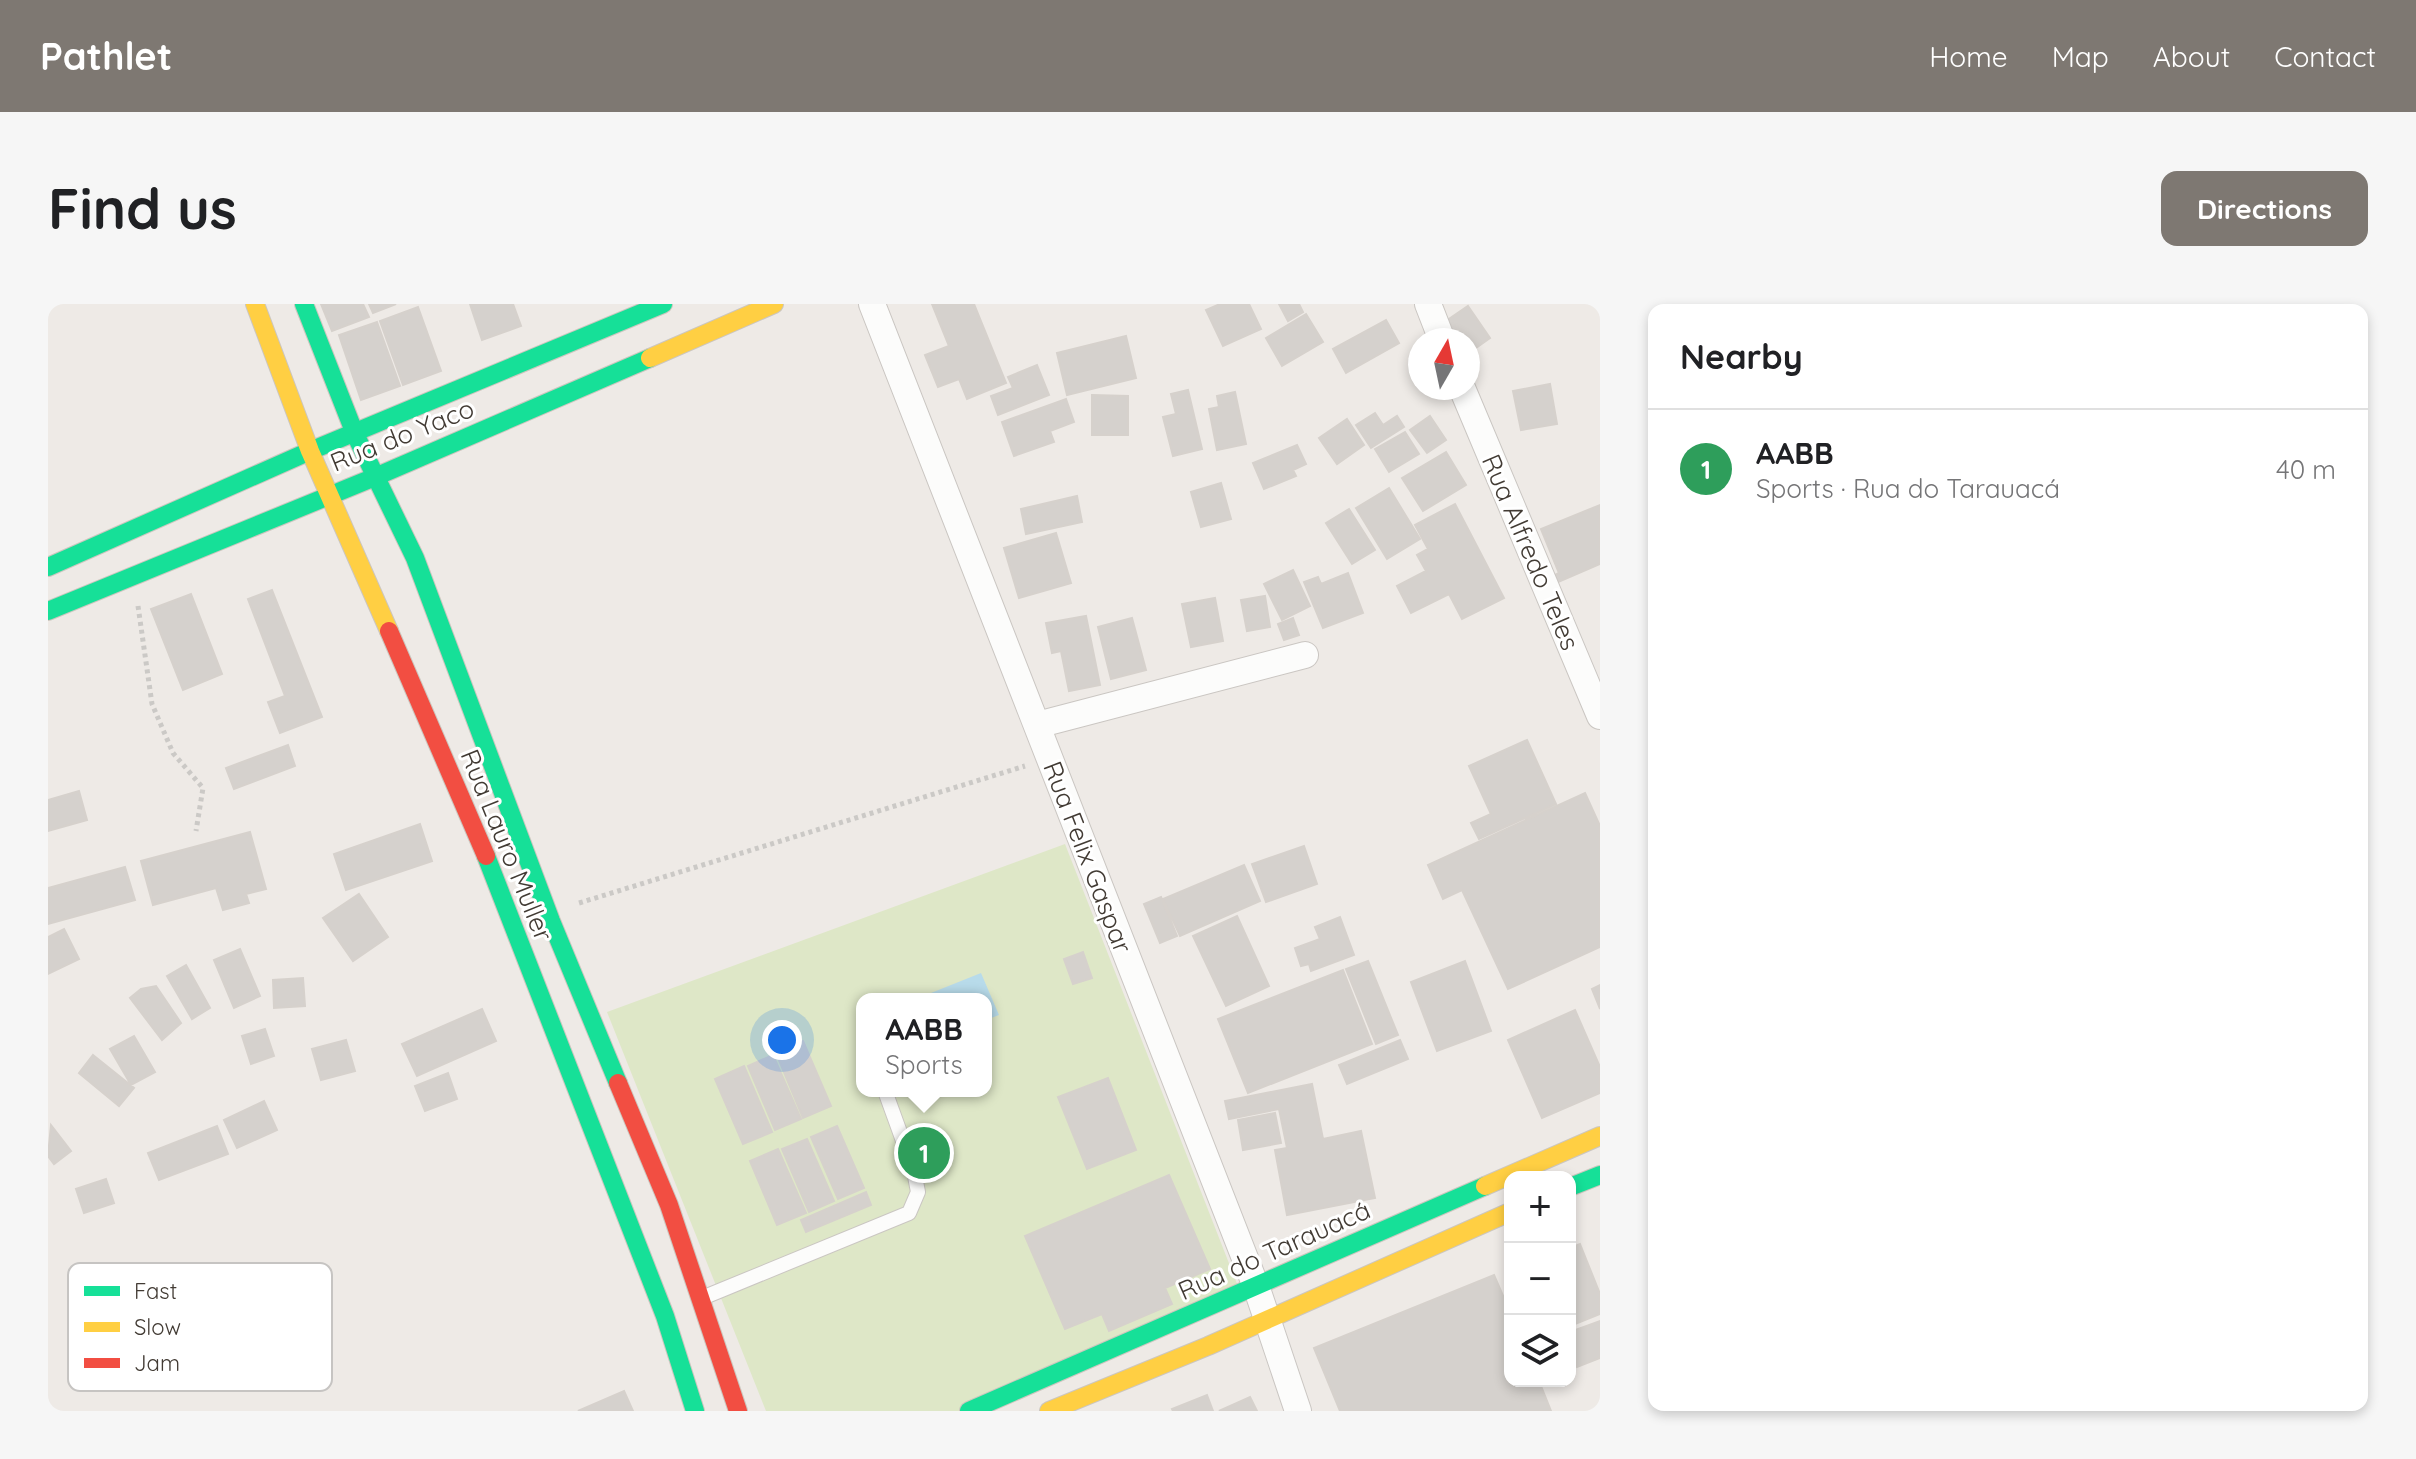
<!DOCTYPE html>
<html lang="en">
<head>
<meta charset="utf-8">
<style>
  body { margin:0; font-family:Quicksand,sans-serif; background:#f6f6f6; color:#202124 }
  .controls { position:absolute; right:24px; bottom:24px; display:grid; overflow:hidden; border-radius:16px; box-shadow:0 4px 12px #0003 }
  .controls button { width:72px; height:72px; display:grid; place-items:center; padding:0; border:0; border-bottom:2px solid #e0e0e0; background:#fff; color:#202124; font:40px sans-serif }
  .compass { position:absolute; left:1360px; top:24px; width:72px; height:72px; border-radius:50%; background:#fff; box-shadow:0 4px 12px #0003; rotate:9deg }
  .you { position:absolute; left:734px; top:736px; width:28px; height:28px; margin:-20px; border:6px solid #fff; border-radius:50%; background:#1a73e8; box-shadow:0 0 0 12px #1a73e833 }
  .badge { display:grid; place-items:center; width:52px; height:52px; border-radius:50%; background:#7e7872; color:#fff; font-size:26px; font-weight:700 }
  .pin { position:absolute; translate:-50% -50%; border:4px solid #fff; box-shadow:0 2px 8px #0006 }
  .popup { position:absolute; left:808px; top:689px; width:136px; height:104px; box-sizing:border-box; display:grid; place-content:center; border-radius:16px; background:#fff; filter:drop-shadow(0 2px 6px #0005); font-size:26px; white-space:nowrap; color:#757577 }
  .popup b { font-size:30px; color:#202124 }
  .popup::after { content:''; position:absolute; left:50%; top:100%; margin-left:-16px; border:16px solid transparent; border-top-color:#fff }
  .list { margin:0; padding:0; list-style:none }
  h2 { display:flex; justify-content:space-between; align-items:center; height:104px; margin:0; padding:0 32px; font-size:34px }
  h2 small { font-size:26px; font-weight:400; color:#757577 }
  .list li { display:grid; grid-template-columns:52px 1fr auto; gap:24px; align-items:center; box-sizing:border-box; height:120px; padding:0 32px; border-top:2px solid #e0e0e0 }
  .list b { display:block; font-size:30px; white-space:nowrap }
  .list p { margin:0; font-size:26px; white-space:nowrap; color:#757577 }
  .list em { font-size:26px; font-style:normal; color:#757577 }
  .icon { flex:none; width:44px; height:44px; fill:none; stroke:currentColor; stroke-width:2; stroke-linecap:round; stroke-linejoin:round }
  .map { position:relative; flex:none; width:1552px; height:1107px; overflow:hidden; border-radius:16px }
  header { display:flex; align-items:center; gap:48px; box-sizing:border-box; height:112px; padding:0 40px; background:#7e7872; color:#fff }
  header strong { font-size:38px }
  nav { display:flex; gap:44px; margin-inline-start:auto; font-size:28px }
  .intro { display:flex; align-items:center; justify-content:space-between; box-sizing:border-box; height:192px; padding:0 48px }
  h1 { margin:0; font-size:56px }
  .button { padding:20px 36px; border-radius:16px; background:#7e7872; color:#fff; font-size:28px; font-weight:700 }
  main { display:flex; gap:48px; padding:0 48px }
  aside { flex:1; background:#fff; border-radius:16px; box-shadow:0 4px 12px #0003 }
  .map>svg:first-child { display:block }
  .green { fill:#dee7c7; fill-rule:evenodd }
  .water { fill:#b8dbea }
  .building { fill:#d5d1cd; stroke:#d6d1cc; stroke-width:2 }
  .lines { fill:none; stroke-linecap:round; stroke-linejoin:round }
  .lane-casing { stroke:#cac6c2; stroke-width:16 }
  .street-casing { stroke:#cac6c2; stroke-width:28 }
  .fast-casing { stroke:#ccc6be; stroke-width:20 }
  .slow-casing { stroke:#ccc6be; stroke-width:20 }
  .jam-casing { stroke:#ccc6be; stroke-width:20 }
  .path { stroke:#cbc9c6; stroke-width:5; stroke-dasharray:4 4; stroke-linecap:butt }
  .lane { stroke:#fcfcfb; stroke-width:14 }
  .street { stroke:#fcfcfb; stroke-width:26 }
  .fast { stroke:#16e098; stroke-width:18 }
  .slow { stroke:#ffcf43; stroke-width:18 }
  .jam { stroke:#f24e42; stroke-width:18 }
  .labels { text-anchor:middle; dominant-baseline:central; stroke-width:6; stroke-linejoin:round; paint-order:stroke }
  .street-label { font-size:26px; fill:#423b34; stroke:#fff }
  .key { fill:#fff; stroke:#c6c4c2; stroke-width:2 }
  .key-label { font-size:22px; fill:#423b34 }
</style>
</head>
<body>
<header>
<strong>Pathlet</strong>
<nav><a>Home</a><a>Map</a><a>About</a><a>Contact</a></nav>
</header>
<div class="intro"><h1>Find us</h1><a class="button">Directions</a></div>
<main>
<div class="map">
<svg width="1552" height="1107" viewBox="0 0 1552 1107">
  <rect width="100%" height="100%" fill="#eeeae6"/>
  <path class="green" d="M1017,540L1193,990L914,1107H718L559,708ZM814,695H938V787H814Z"/>
  <path class="water" d="M933,669L951,711L938,716V695H868Z"/>
  <path class="building" d="M273,0H315L321,13L284,27Z
    M321,0H348L325,9Z
    M422,0H465L473,22L434,36Z
    M884,0H926L958,79L919,95L911,75L890,83L877,51L901,42Z
    M1172,0H1201L1213,25L1175,42L1158,6Z
    M1231,0H1251L1255,8L1240,17Z
    M1420,2L1442,34L1421,49L1420,36H1412L1398,17Z
    M370,3L393,67L355,81L332,17Z
    M1258,10L1275,38L1234,62L1218,34Z
    M1338,16L1351,39L1298,69L1285,45Z
    M329,18L352,82L313,96L291,31Z
    M1078,32L1088,74L1019,91L1009,49Z
    M989,61L1001,91L950,111L943,92L965,84L960,73Z
    M1502,80L1509,120L1473,126L1465,87Z
    M1140,86L1154,145L1125,152L1115,113L1128,110L1123,90Z
    M1187,88L1198,140L1169,146L1161,105L1171,103L1169,92Z
    M1044,91L1080,92V131H1044Z
    M1018,95L1026,118L1002,127L1006,138L966,152L954,118Z
    M1327,109L1335,121L1349,112L1356,123L1323,144L1308,121Z
    M1382,112L1398,136L1379,149L1362,126Z
    M1299,115L1316,141L1289,160L1271,134Z
    M1357,128L1371,150L1341,168L1327,145Z
    M1249,141L1258,160L1245,166L1248,172L1216,185L1205,159Z
    M1398,148L1418,181L1375,207L1354,174Z
    M1173,179L1183,215L1153,223L1143,188Z
    M1341,184L1372,235L1339,255L1308,204Z
    M1029,192L1034,218L978,230L973,205Z
    M1407,200L1456,294L1414,315L1401,290L1363,309L1349,282L1378,267L1369,251L1380,245L1367,221Z
    M1552,201V260L1508,279L1505,272L1511,269L1493,225Z
    M1301,205L1327,246L1304,260L1278,219Z
    M1008,229L1023,279L971,294L956,244Z
    M1245,266L1262,302L1234,316L1216,280Z
    M1300,269L1315,309L1275,324L1256,278L1270,273L1273,280Z
    M224,286L274,413L232,429L220,398L237,392L200,295Z
    M143,290L174,370L135,386L103,305Z
    M1217,292L1222,323L1199,327L1193,296Z
    M1167,294L1175,337L1143,343L1134,300Z
    M1038,312L1052,381L1021,387L1013,347L1004,349L998,319Z
    M1084,314L1098,366L1063,375L1050,323Z
    M1245,314L1251,331L1236,336L1230,320Z
    M1479,436L1508,500L1431,535L1423,519L1443,510L1421,462Z
    M240,441L247,462L186,485L178,464Z
    M31,487L39,516L0,527V496Z
    M1537,489L1552,522V643L1460,685L1414,586L1395,595L1380,561Z
    M372,520L384,557L298,586L286,550Z
    M202,528L218,585L198,590L201,599L175,606L168,584L105,601L93,557Z
    M1256,542L1269,580L1218,598L1204,560Z
    M1196,561L1212,597L1132,632L1115,595Z
    M77,563L87,596L0,620V584Z
    M311,590L340,633L305,657L275,614Z
    M1113,593L1129,632L1112,639L1096,600Z
    M1189,612L1221,682L1178,702L1145,632Z
    M1292,613L1306,651L1263,667L1261,660L1253,662L1247,644L1272,635L1267,623Z
    M16,625L31,655L0,670V633Z
    M192,645L212,692L186,704L166,656Z
    M1035,648L1044,674L1025,680L1016,655Z
    M1320,657L1350,731L1328,740L1298,665Z
    M1417,657L1443,727L1389,747L1363,678Z
    M138,661L162,704L144,715L119,672Z
    M1295,666L1324,740L1200,789L1170,715Z
    M255,674L257,702L226,704L225,676Z
    M1552,681V705L1544,685Z
    M108,682L133,719L114,736L82,694L93,685Z
    M434,705L448,737L369,772L354,740Z
    M1527,706L1552,763V789L1494,814L1460,736Z
    M217,725L226,752L203,760L194,732Z
    M86,732L107,768L83,781L62,745Z
    M298,736L307,767L273,776L264,745Z
    M1352,736L1360,755L1299,780L1291,761Z
    M755,737L783,802L755,814L728,749Z
    M45,751L86,784L71,802L31,769Z
    M725,751L753,815L727,826L700,762Z
    M696,762L724,828L695,840L667,775Z
    M400,769L409,795L377,807L367,782Z
    M1060,774L1088,846L1039,865L1010,793Z
    M1264,780L1275,835L1313,827L1327,894L1239,911L1227,846L1239,844L1231,805L1181,815L1177,797Z
    M216,797L229,826L189,844L176,816Z
    M1227,809L1233,839L1195,846L1190,816Z
    M3,821L23,847L6,860L0,852Z
    M169,822L180,850L111,876L100,849Z
    M789,822L816,884L790,895L763,833Z
    M759,835L786,897L761,908L734,845Z
    M730,845L758,909L729,921L702,857Z
    M1121,871L1162,965L1117,984L1124,1000L1061,1027L1054,1010L1017,1025L977,932Z
    M58,875L66,899L36,909L28,885Z
    M818,888L823,901L758,928L753,916Z
    M1532,940L1552,990V1010L1522,1022V944Z
    M1446,971L1462,1008V1077H1491L1503,1107H1292L1266,1044Z
    M1552,1017V1054L1529,1063L1522,1045V1028Z
    M576,1087L585,1107H530Z
    M1159,1091L1165,1107H1125L1124,1105Z
    M1202,1093L1209,1107H1171Z"/>
  <g class="lines">
    <defs>
      <path id="lane" d="M654,994L861,909L870,888L866,867L837,787"/>
      <path id="street" d="M824,0L1209,985L1250,1107
        M1380,0L1394,36
        M1414,84L1552,412
        M989,421L1257,351"/>
      <path id="fast" d="M256,0L307,130L367,254L503,617L570,779
        M0,263L262,147L615,0
        M0,307L327,173L602,54
        M438,552L617,1012L647,1107
        M1522,883L1552,871
        M921,1107L1437,882"/>
      <path id="slow" d="M207,0L262,147L341,327
        M602,54L726,0
        M1437,882L1552,832
        M1001,1107L1160,1042L1462,908"/>
      <path id="jam" d="M341,327L438,552
        M570,779L621,901L690,1107"/>
    </defs>
    <use href="#lane" class="lane-casing"/>
    <use href="#street" class="street-casing"/>
    <use href="#fast" class="fast-casing"/>
    <use href="#slow" class="slow-casing"/>
    <use href="#jam" class="jam-casing"/>
    <path class="path" d="M90,302L104,400L125,449L155,484L148,527
      M531,599L977,462"/>
    <use href="#lane" class="lane"/>
    <use href="#street" class="street"/>
    <use href="#fast" class="fast"/>
    <use href="#slow" class="slow"/>
    <use href="#jam" class="jam"/>
  </g>
  <g class="labels">
    <g class="street-label">
      <text transform="translate(354 131) rotate(-22)">Rua do Yaco</text>
      <text transform="translate(1483 248) rotate(67)">Rua Alfredo Teles</text>
      <text transform="translate(459 541) rotate(68)">Rua Lauro Muller</text>
      <text transform="translate(1040 553) rotate(69)">Rua Felix Gaspar</text>
      <text transform="translate(1226 946) rotate(-24)">Rua do Tarauacá</text>
    </g>
  </g>
  <rect x="20" y="959" width="264" height="128" rx="12" class="key"/>
  <rect x="36" y="982" width="36" height="10" fill="#16e098"/>
  <rect x="36" y="1018" width="36" height="10" fill="#ffcf43"/>
  <rect x="36" y="1054" width="36" height="10" fill="#f24e42"/>
  <g class="key-label">
    <text x="86" y="995">Fast</text>
    <text x="86" y="1031">Slow</text>
    <text x="86" y="1067">Jam</text>
  </g>
</svg>
<div class="controls">
<button>+</button>
<button>−</button>
<button><svg class="icon" aria-label="layers" viewBox="0 0 24 24"><path d="M12 4l9 5-9 5-9-5zM3 14l9 5 9-5"/></svg></button>
</div>
<svg class="compass" viewBox="-18 -18 36 36"><path d="M0-13l5 13h-10z" fill="#e53935"/><path d="M0 13l5-13h-10z" fill="#757577"/></svg>
<div class="you"></div>
<div class="pin badge" style="left:876px;top:849px;background:#2e9e5b">1</div>
<div class="popup"><b>AABB</b>Sports</div>
</div>
<aside>
<h2>Nearby<small></small></h2>
<ul class="list">
<li><span class="badge" style="background:#2e9e5b">1</span><div><b>AABB</b><p>Sports · Rua do Tarauacá</p></div><em>40 m</em></li>
</ul>
</aside>
</main>
</body>
</html>
